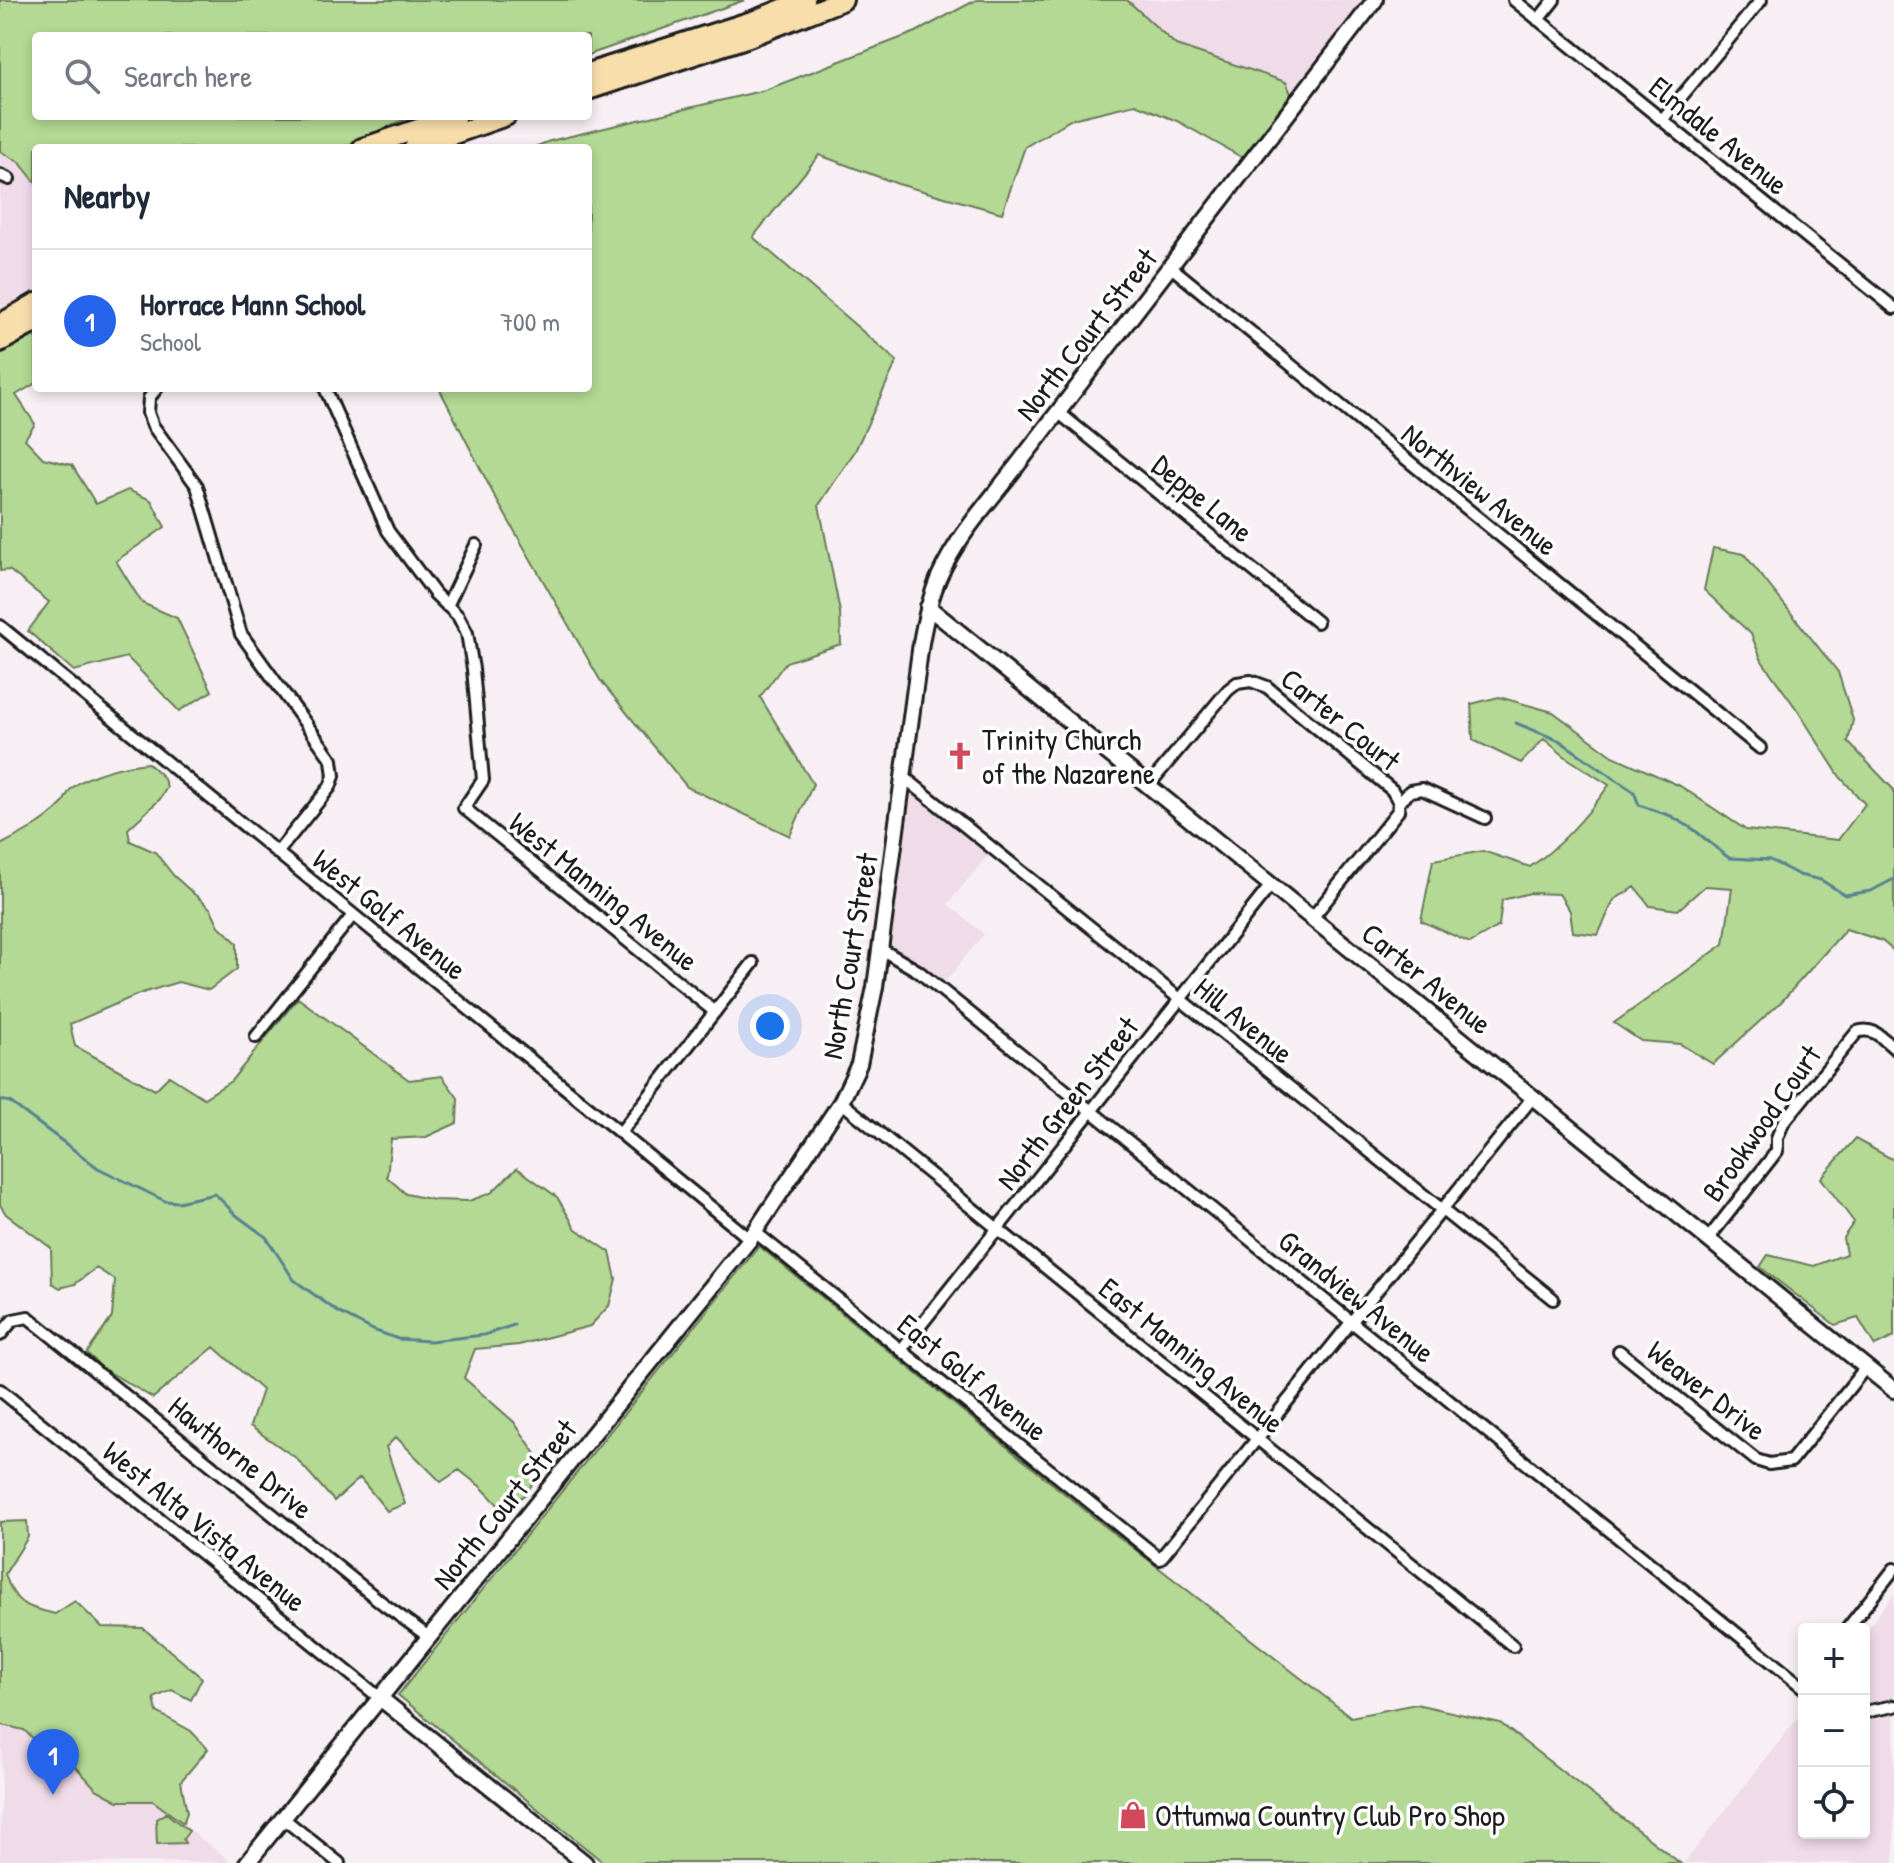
<!DOCTYPE html>
<html lang="en">
<head>
<meta charset="utf-8">
<style>
  body { margin:0; font-family:"Patrick Hand",sans-serif; background:#f2f2f3; color:#1f2937 }
  .controls { position:absolute; right:24px; bottom:24px; display:grid; overflow:hidden; border-radius:8px; box-shadow:0 4px 12px #0003 }
  .controls button { width:72px; height:72px; display:grid; place-items:center; padding:0; border:0; border-bottom:2px solid #e0e1e3; background:#fff; color:#1f2937; font:40px sans-serif }
  .you { position:absolute; left:770px; top:1026px; width:28px; height:28px; margin:-20px; border:6px solid #fff; border-radius:50%; background:#1a73e8; box-shadow:0 0 0 12px #1a73e833 }
  .badge { display:grid; place-items:center; width:52px; height:52px; border-radius:50%; background:#2563eb; color:#fff; font-size:26px; font-weight:700 }
  .pin { position:absolute; translate:-50% -66px; filter:drop-shadow(0 2px 4px #0008) }
  .pin::after { content:''; position:absolute; top:42px; width:28px; height:24px; background:inherit; clip-path:polygon(0 0,100% 0,50% 100%) }
  .list { margin:0; padding:0; list-style:none }
  h2 { display:flex; justify-content:space-between; align-items:center; height:104px; margin:0; padding:0 32px; font-size:34px }
  h2 small { font-size:26px; font-weight:400; color:#747a83 }
  .list li { display:grid; grid-template-columns:52px 1fr auto; gap:24px; align-items:center; box-sizing:border-box; height:144px; padding:0 32px; border-top:2px solid #e0e1e3 }
  .list b { display:block; font-size:30px; white-space:nowrap }
  .list p { margin:0; font-size:26px; white-space:nowrap; color:#747a83 }
  .list em { font-size:26px; font-style:normal; color:#747a83 }
  .icon { flex:none; width:44px; height:44px; fill:none; stroke:currentColor; stroke-width:2; stroke-linecap:round; stroke-linejoin:round }
  .map { position:relative; flex:none; width:1894px; height:1863px; overflow:hidden }
  .search { position:absolute; background:#fff; box-shadow:0 4px 12px #0003; left:32px; top:32px; width:560px; height:88px; display:flex; align-items:center; gap:20px; box-sizing:border-box; padding:0 28px; border-radius:8px; color:#747a83; font-size:30px }
  .panel { position:absolute; background:#fff; box-shadow:0 4px 12px #0003; left:32px; top:144px; width:560px; height:248px; border-radius:8px }
  .map>svg:first-child { display:block }
  .built { fill:#f0dbe9 }
  .green { fill:#b3d994; stroke:#687a58; stroke-width:2 }
  .lines { fill:none; stroke-linecap:round; stroke-linejoin:round }
  .stream { stroke:#578391; stroke-width:3 }
  .street-casing { stroke:#1c1c1c; stroke-width:16 }
  .secondary-casing { stroke:#1c1c1c; stroke-width:20 }
  .highway-casing { stroke:#1c1c1c; stroke-width:24 }
  .street { stroke:#fff; stroke-width:10 }
  .secondary { stroke:#fff; stroke-width:14 }
  .highway { stroke:#f8deab; stroke-width:18 }
  .labels { text-anchor:middle; dominant-baseline:central; stroke-width:7; stroke-linejoin:round; paint-order:stroke }
  .street-label { font-size:30px; fill:#1c1c1c; stroke:#fff }
  .poi-label { font-size:30px; fill:#1c1c1c; stroke:#fff; text-anchor:start }
</style>
</head>
<body>
<div class="map">
<svg width="1894" height="1863" viewBox="0 0 1894 1863">
  <rect width="100%" height="100%" fill="#f8eff5"/>
  <filter id="ink" filterUnits="userSpaceOnUse"><feTurbulence type="fractalNoise" baseFrequency=".0125" numOctaves="2"/><feDisplacementMap in="SourceGraphic" scale="16" xChannelSelector="R" yChannelSelector="G"/><feConvolveMatrix kernelMatrix="1 2 1 2 8 2 1 2 1" color-interpolation-filters="sRGB"/></filter>
  <g filter="url(#ink)">
    <path class="built" d="M1127,0H1374L1295,103L1285,82L1176,45Z
      M0,151L20,163L36,183V292L0,315Z
      M905,778L993,849L948,904L984,934L940,988L879,948Z
      M1894,1594V1863H1684L1804,1710V1833H1864V1633Z
      M2,1725L24,1730L43,1748L63,1757L77,1768L96,1789L118,1801H153L231,1862L0,1863Z"/>
    <path class="green" d="M0,0H745L588,55V36H36V116H412L342,148H36V183L20,163L0,151Z
      M976,0H1127L1176,45L1286,82L1295,103L1250,162L1177,121L1135,104L1072,119L1025,147L1002,213L898,184L819,155L753,237L897,361L855,451L819,505L840,612L841,644L786,662L760,697L813,784L790,836L687,787L600,680L495,497L439,388H588V148H532L550,141L765,90L916,32Z
      M36,322V383L16,395L35,424L25,439L43,458L72,465L96,504L128,490L151,500L165,527L116,561L142,603L177,618L212,691L179,711L127,657L74,671L28,631L49,602L9,570L0,571V342Z
      M1713,548L1744,554L1838,672L1853,720L1848,742L1894,790V951L1882,941L1846,929L1782,1001L1713,1064L1680,1044L1641,1041L1614,1023L1724,944L1732,888L1705,886L1678,910L1650,906L1635,887L1614,900L1598,935L1573,932L1570,911L1559,894L1530,893L1502,900L1499,926L1470,943L1421,921L1433,860L1483,851L1530,867C1562,845 1587,816 1609,785L1567,758L1544,739L1521,763L1473,740L1471,704L1499,697L1553,712L1613,756L1680,786L1746,830L1838,840L1865,804L1840,777L1798,711L1762,661L1751,634L1704,590Z
      M148,763L163,777L167,787L160,799L128,829L130,841L155,852L174,876L211,909L219,926L237,943V969L209,990L178,982L139,994L70,1024L75,1046L155,1090L169,1076L204,1098L231,1081L298,998L409,1080L442,1076L458,1098L457,1123L426,1137L391,1139L387,1177L406,1194L434,1200L469,1201L491,1193L517,1168L557,1197L576,1229L610,1252L616,1279L609,1306L590,1326L519,1345L475,1349L464,1378L514,1422L543,1464L527,1493L503,1510L481,1487L459,1470L441,1482L396,1437L386,1447L405,1504L387,1511L360,1478L334,1501L296,1458L250,1426L262,1390L214,1347L153,1398L101,1367L87,1353L112,1317L115,1280L96,1268L75,1284L60,1288L52,1283L51,1248L6,1214L0,1205V845C23,833 44,823 62,804C66,799 67,792 72,788C89,773 126,765 148,763Z
      M1855,1139L1894,1160V1337L1875,1346L1858,1318L1835,1325L1760,1267L1768,1255L1814,1266L1846,1254L1843,1238L1854,1222L1821,1178Z
      M759,1246L1101,1523L1351,1717L1416,1704L1500,1723L1680,1863H604L398,1695Z
      M27,1521L28,1537L5,1574C15,1605 24,1606 55,1614L75,1601L102,1627L143,1628L202,1678L191,1700L172,1690L154,1698L157,1712L191,1731L208,1749L181,1781L187,1813L183,1823L153,1801H118L96,1789L77,1768L63,1757L43,1748L24,1730L2,1725L0,1727V1522Z
      M166,1813L189,1831L183,1839L185,1843L157,1844L156,1819Z"/>
    <g class="lines">
      <path class="stream" d="M1516,723L1560,741L1634,792L1639,805L1671,816L1693,829L1729,858L1770,860L1799,875L1821,880L1845,895L1871,891L1894,879
        M0,1100L10,1102L98,1168L165,1201L178,1202L215,1194L236,1215L266,1237L294,1280L338,1312L373,1330L398,1339L430,1341L484,1335L514,1325"/>
      <defs>
        <path id="street" d="M1514,0L1894,308
          M1538,20L1554,0
          M1662,120L1761,0
          M0,175L9,179
          M1171,267L1760,748
          M157,388L149,398L148,413L153,426L197,486L241,634L332,760L334,776L330,787L277,853
          M325,388L388,531L435,594L458,616L467,633L473,669L483,780L464,808L715,1012
          M1058,412L1317,622
          M447,606L476,545
          M0,626L750,1239
          M905,778L1553,1299
          M1148,786L1228,690L1237,683L1251,681L1267,687L1392,790L1399,802L1398,811L1312,918
          M1399,802L1410,791L1422,789L1485,818
          M879,948L918,971L1804,1688
          M256,1037L353,915
          M841,1102L1513,1646
          M620,1133L753,963
          M755,1232L1160,1559L1533,1097
          M1708,1239L1777,1151V1138L1783,1123L1857,1032C1873,1026 1882,1038 1894,1048
          M0,1335L13,1320L28,1317L386,1606L429,1637
          M901,1350L1271,885
          M1619,1351L1756,1460L1769,1464L1791,1461L1866,1367
          M0,1390L380,1698
          M1847,1629L1894,1569
          M1864,1712L1894,1706
          M284,1819L339,1863"/>
        <path id="secondary" d="M928,607L1894,1390
          M380,1698L585,1863
          M247,1863L750,1239L841,1102L859,1064L875,987L921,643C925,620 930,598 939,577C958,534 994,496 1022,459L1375,0"/>
        <path id="highway" d="M588,73L755,20L805,0
          M588,90L746,38L843,0
          M362,148L456,116
          M414,148L506,116
          M0,324L36,303
          M0,342L36,322"/>
      </defs>
      <use href="#street" class="street-casing"/>
      <use href="#secondary" class="secondary-casing"/>
      <use href="#highway" class="highway-casing"/>
      <use href="#street" class="street"/>
      <use href="#secondary" class="secondary"/>
      <use href="#highway" class="highway"/>
    </g>
  </g>
  <defs>
    <symbol id="church-bare" viewBox="-9 -9 18 18"><path d="M-1.2-6h2.4v3.5h3.3v2.4h-3.3V6h-2.4V-.1h-3.3v-2.4h3.3Z" fill="#d1495b" stroke="#fff" stroke-width="2.5" paint-order="stroke"/></symbol>
    <symbol id="shop-bare" viewBox="-9 -9 18 18"><path d="M-5-2.5h2.3a2.7 3.5 0 0 1 5.4 0H5L5.5 6h-11ZM-1.5-2.5h3a1.5 2.3 0 0 0-3 0Z" fill="#d1495b" stroke="#fff" stroke-width="2.5" paint-order="stroke"/></symbol>
  </defs>
  <g fill-rule="evenodd">
    <use href="#church-bare" x="940" y="736" width="40" height="40"/>
    <use href="#shop-bare" x="1113" y="1795" width="40" height="40"/>
  </g>
  <g class="labels">
    <g class="street-label">
      <text transform="translate(1719 135) rotate(39)">Elmdale Avenue</text>
      <text transform="translate(1086 334) rotate(-52)">North Court Street</text>
      <text transform="translate(1480 489) rotate(39)">Northview Avenue</text>
      <text transform="translate(1203 498) rotate(39)">Deppe Lane</text>
      <text transform="translate(1341 719) rotate(39)">Carter Court</text>
      <text transform="translate(604 891) rotate(39)">West Manning Avenue</text>
      <text transform="translate(390 914) rotate(39)">West Golf Avenue</text>
      <text transform="translate(849 956) rotate(-80)">North Court Street</text>
      <text transform="translate(1427 978) rotate(39)">Carter Avenue</text>
      <text transform="translate(1244 1020) rotate(39)">Hill Avenue</text>
      <text transform="translate(1067 1103) rotate(-52)">North Green Street</text>
      <text transform="translate(1761 1123) rotate(-55)">Brookwood Court</text>
      <text transform="translate(1357 1296) rotate(39)">Grandview Avenue</text>
      <text transform="translate(1192 1355) rotate(39)">East Manning Avenue</text>
      <text transform="translate(973 1377) rotate(39)">East Golf Avenue</text>
      <text transform="translate(1707 1390) rotate(38)">Weaver Drive</text>
      <text transform="translate(241 1457) rotate(39)">Hawthorne Drive</text>
      <text transform="translate(504 1504) rotate(-51)">North Court Street</text>
      <text transform="translate(205 1526) rotate(39)">West Alta Vista Avenue</text>
    </g>
    <g class="poi-label">
      <text x="982" y="739">Trinity Church<tspan x="982" dy="34">of the Nazarene</tspan></text>
      <text x="1155" y="1815">Ottumwa Country Club Pro Shop</text>
    </g>
  </g>
</svg>
<div class="controls">
<button>+</button>
<button>−</button>
<button><svg class="icon" aria-label="locate" viewBox="0 0 24 24"><circle cx="12" cy="12" r="6"/><path d="M12 2v4M12 18v4M2 12h4M18 12h4"/></svg></button>
</div>
<div class="you"></div>
<div class="pin badge" style="left:53px;top:1795px">1</div>
<div class="search"><svg class="icon" aria-label="search" viewBox="0 0 24 24"><circle cx="10" cy="10" r="6"/><path d="M15 15l6 6"/></svg>Search here</div>
<section class="panel">
<h2>Nearby<small></small></h2>
<ul class="list">
<li><span class="badge">1</span><div><b>Horrace Mann School</b><p>School</p></div><em>700 m</em></li>
</ul>
</section>
</div>
</body>
</html>
